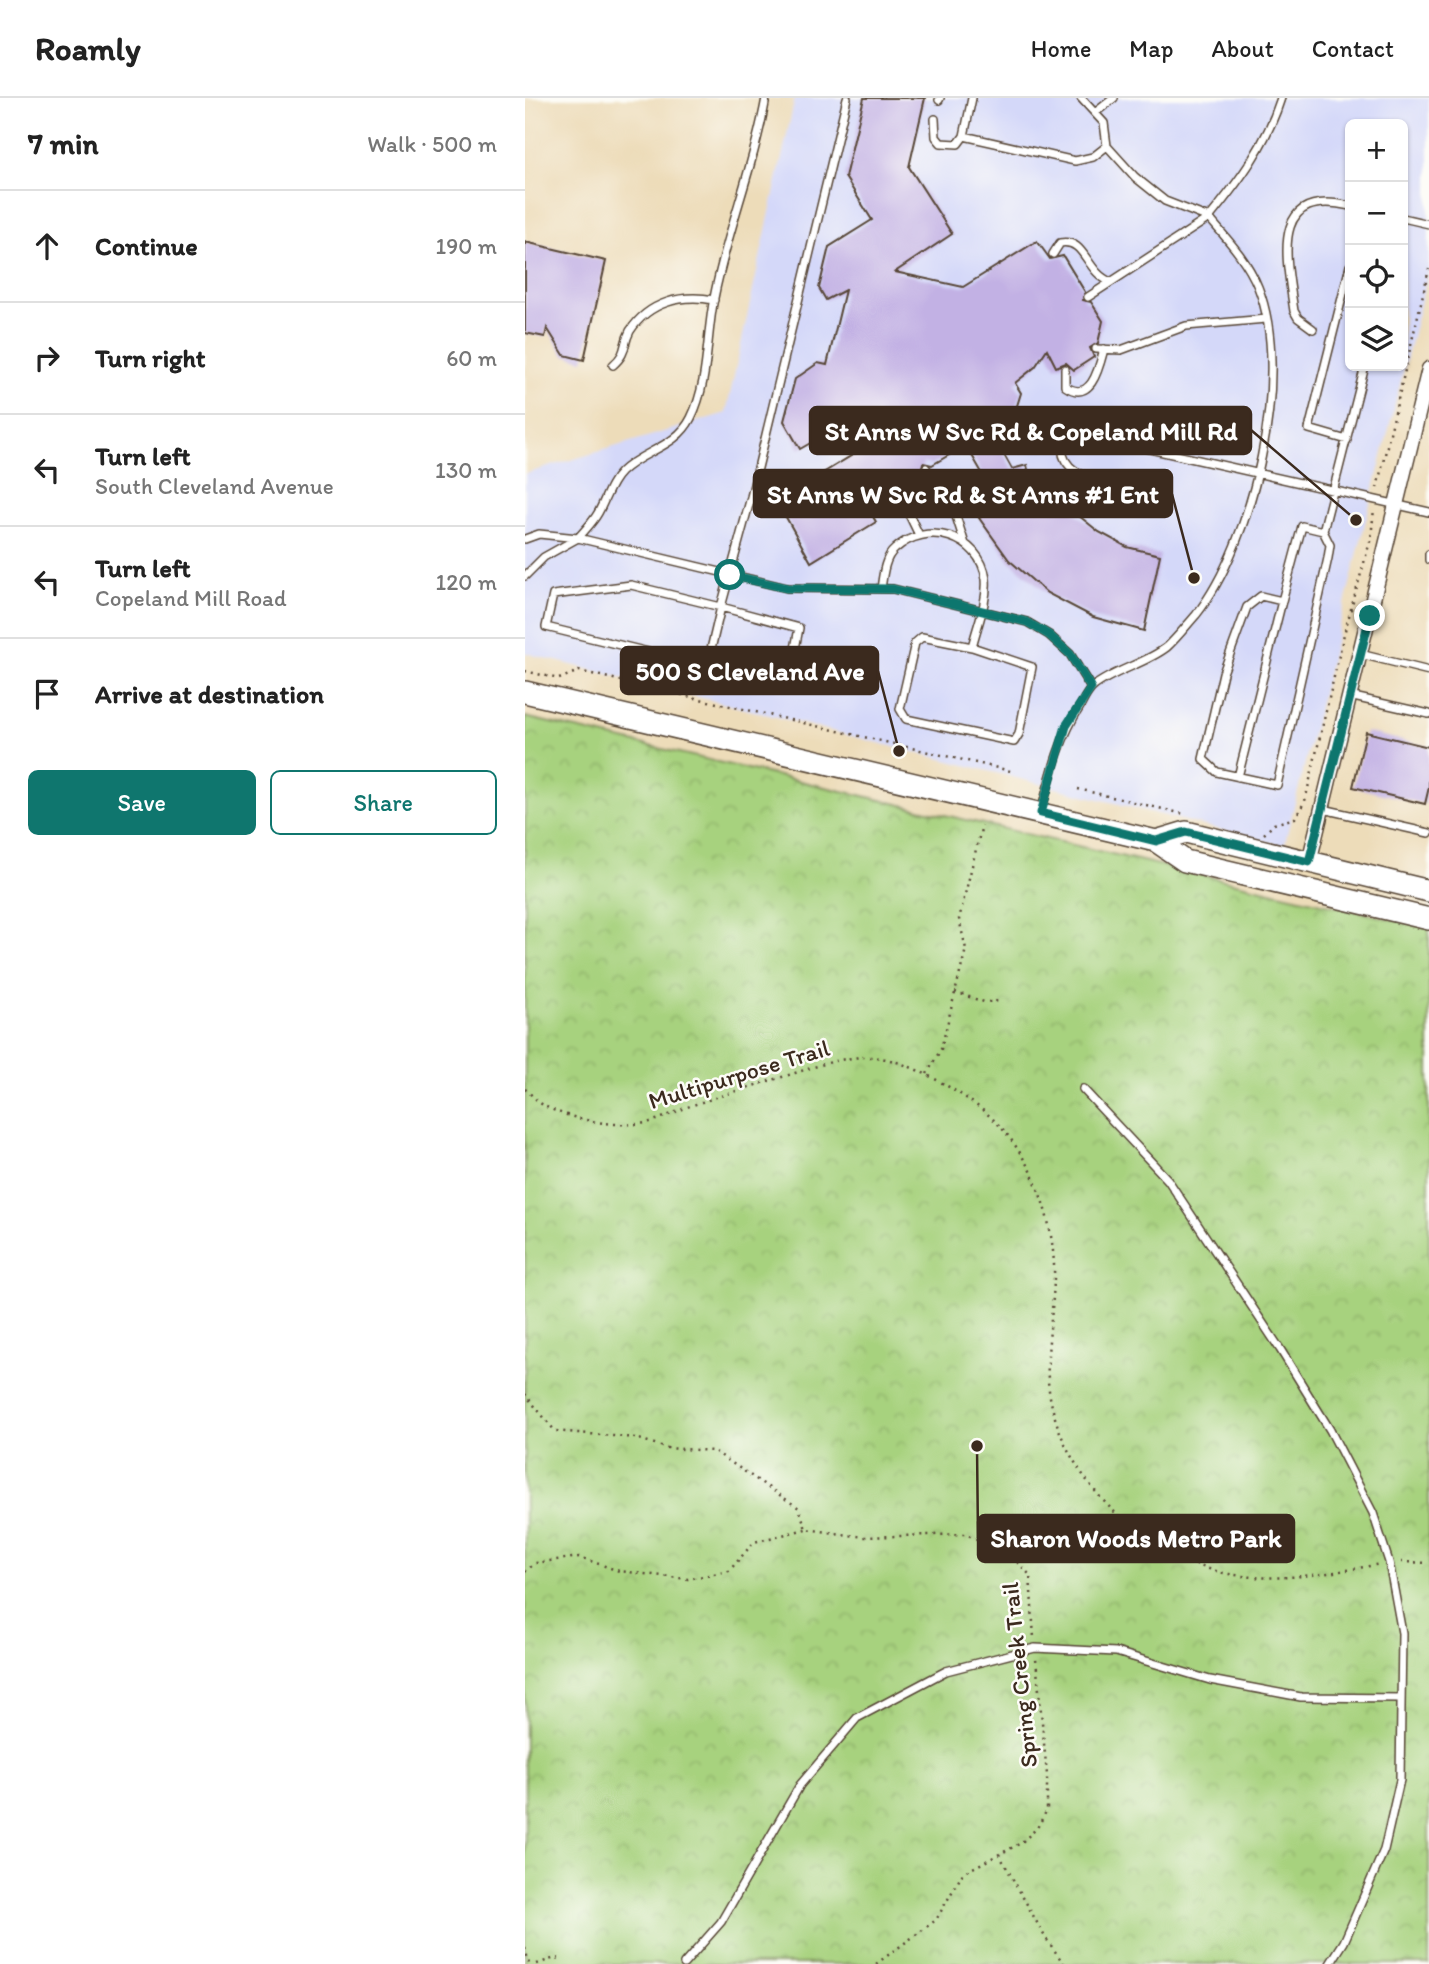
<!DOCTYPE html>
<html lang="en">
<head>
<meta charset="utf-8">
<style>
  body { margin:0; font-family:Itim,sans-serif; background:#f2f2f2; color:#222 }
  .controls { position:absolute; right:21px; top:21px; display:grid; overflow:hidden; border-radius:10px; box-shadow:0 2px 5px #0004 }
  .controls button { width:63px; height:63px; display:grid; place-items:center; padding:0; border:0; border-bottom:2px solid #e0e0e0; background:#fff; color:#222; font:35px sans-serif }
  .stop { position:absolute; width:21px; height:21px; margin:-16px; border:5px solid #0f766e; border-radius:50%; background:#fff }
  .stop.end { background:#0f766e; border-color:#fff; box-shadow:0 2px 7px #0008 }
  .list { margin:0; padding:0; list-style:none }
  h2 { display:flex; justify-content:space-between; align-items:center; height:91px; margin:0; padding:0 28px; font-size:30px }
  h2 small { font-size:23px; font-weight:400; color:#767676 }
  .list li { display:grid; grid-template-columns:46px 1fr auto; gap:21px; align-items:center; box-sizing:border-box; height:112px; padding:0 28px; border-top:2px solid #e0e0e0 }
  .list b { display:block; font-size:26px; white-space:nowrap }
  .list p { margin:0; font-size:23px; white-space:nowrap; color:#767676 }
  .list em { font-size:23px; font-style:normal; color:#767676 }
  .actions { display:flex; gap:14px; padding:21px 28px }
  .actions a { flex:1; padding:16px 0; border:2px solid #0f766e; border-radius:10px; text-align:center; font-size:24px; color:#0f766e }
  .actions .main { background:#0f766e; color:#fff }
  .icon { flex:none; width:38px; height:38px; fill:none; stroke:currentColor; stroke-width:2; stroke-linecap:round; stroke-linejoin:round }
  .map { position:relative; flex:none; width:904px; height:1866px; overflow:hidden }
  header { display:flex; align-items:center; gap:42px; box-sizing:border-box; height:98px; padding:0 35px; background:#fff; border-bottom:2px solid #e0e0e0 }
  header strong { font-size:33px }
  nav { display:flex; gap:38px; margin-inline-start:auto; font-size:24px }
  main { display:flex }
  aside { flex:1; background:#fff }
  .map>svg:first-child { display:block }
  .built { fill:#d4d8f9; fill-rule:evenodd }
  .park { fill:url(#park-crowns); stroke:#717e4e; stroke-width:2 }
  .building { fill:#c2b1e4 }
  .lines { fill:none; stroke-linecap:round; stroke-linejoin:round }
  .service-casing { stroke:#564535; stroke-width:10 }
  .minor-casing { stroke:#564535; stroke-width:17 }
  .secondary-casing { stroke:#564535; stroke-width:24 }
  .path { stroke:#564535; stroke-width:2.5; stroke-dasharray:2 5; stroke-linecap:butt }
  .service { stroke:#fff; stroke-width:7 }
  .minor { stroke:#fff; stroke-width:14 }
  .secondary { stroke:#fff; stroke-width:21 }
  .route { stroke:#0f766e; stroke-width:9 }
  .labels { text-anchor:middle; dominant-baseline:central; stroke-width:5; stroke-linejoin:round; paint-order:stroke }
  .street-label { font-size:24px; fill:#3b2a1e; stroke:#fdfcf7 }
  .leader { fill:none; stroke:#3b2a1e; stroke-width:2.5 }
  .callout-dot { fill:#3b2a1e; stroke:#fdfcf7; stroke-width:2.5 }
  .callout { fill:#3b2a1e; stroke:#3b2a1e; stroke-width:2.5 }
  .callout-label { font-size:26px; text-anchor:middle; font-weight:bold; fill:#fff }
</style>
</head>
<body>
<header>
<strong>Roamly</strong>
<nav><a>Home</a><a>Map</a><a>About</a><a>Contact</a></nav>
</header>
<main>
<aside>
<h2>7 min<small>Walk · 500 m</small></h2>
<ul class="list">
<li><svg class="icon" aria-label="ahead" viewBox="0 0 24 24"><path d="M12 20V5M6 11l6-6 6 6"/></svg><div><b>Continue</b></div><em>190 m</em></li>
<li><svg class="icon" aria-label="right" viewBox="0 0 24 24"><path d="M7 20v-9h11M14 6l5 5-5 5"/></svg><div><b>Turn right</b></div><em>60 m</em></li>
<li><svg class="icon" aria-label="left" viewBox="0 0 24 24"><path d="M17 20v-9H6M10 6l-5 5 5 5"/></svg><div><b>Turn left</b><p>South Cleveland Avenue</p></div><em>130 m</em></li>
<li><svg class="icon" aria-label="left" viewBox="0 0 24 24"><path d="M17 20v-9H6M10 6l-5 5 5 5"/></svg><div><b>Turn left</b><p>Copeland Mill Road</p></div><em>120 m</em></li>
<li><svg class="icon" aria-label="arrive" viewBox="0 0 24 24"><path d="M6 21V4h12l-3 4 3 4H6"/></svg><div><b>Arrive at destination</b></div></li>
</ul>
<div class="actions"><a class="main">Save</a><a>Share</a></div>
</aside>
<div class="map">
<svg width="904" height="1866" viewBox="0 0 904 1866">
  <defs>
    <pattern id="park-crowns" width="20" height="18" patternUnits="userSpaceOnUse" patternTransform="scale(1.75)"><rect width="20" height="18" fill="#a7d27e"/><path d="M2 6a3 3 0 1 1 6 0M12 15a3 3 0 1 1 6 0" fill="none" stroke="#91b46c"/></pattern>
  </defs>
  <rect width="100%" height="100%" fill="#fdfcf7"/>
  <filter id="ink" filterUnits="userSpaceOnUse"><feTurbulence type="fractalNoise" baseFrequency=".0143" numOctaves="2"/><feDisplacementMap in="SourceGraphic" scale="14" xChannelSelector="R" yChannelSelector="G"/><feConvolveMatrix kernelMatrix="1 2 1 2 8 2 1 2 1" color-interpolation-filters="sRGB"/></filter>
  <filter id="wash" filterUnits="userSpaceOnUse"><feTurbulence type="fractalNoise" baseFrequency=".00686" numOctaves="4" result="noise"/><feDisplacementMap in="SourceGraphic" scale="28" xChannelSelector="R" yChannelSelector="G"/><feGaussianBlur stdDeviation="1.57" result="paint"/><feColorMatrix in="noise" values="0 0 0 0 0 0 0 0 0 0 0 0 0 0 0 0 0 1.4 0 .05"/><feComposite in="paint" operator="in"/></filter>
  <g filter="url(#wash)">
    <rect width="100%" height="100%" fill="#eddcb9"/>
    <path class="built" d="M270,0H904V171L759,748L0,555V376L201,315ZM825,26H878V268H825Z"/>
    <path class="park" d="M0,619L904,830V1866H0Z"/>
    <g id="blocks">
      <path class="building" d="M339,0H400L384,69L427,136L370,174L438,189L512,143L525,161L538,158L560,194L558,202L566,204L578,223L573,245L565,250L569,259L549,272L541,265L531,269L522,251L510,269L490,285L496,295L486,327L474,333L472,344L487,371L502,367L506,387L519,379L548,413L574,434L602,449L635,457L619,533L568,519L522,495L484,462L454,420L475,406L441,347L407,367L398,365L396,373L374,386L365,384L364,392L341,406L351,424L286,464L252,403L347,345L354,314L302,349L296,339L275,351L259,323L270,281L293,265L302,267L320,192L301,202L294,190L304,149L347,122L320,79Z
        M0,144L81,163L59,262L39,257L22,230L20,239L0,235Z
        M841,634L904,649V689L900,706L828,689Z"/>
    </g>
  </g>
  <g filter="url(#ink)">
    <use href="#blocks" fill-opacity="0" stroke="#564535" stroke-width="2"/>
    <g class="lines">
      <defs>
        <path id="service" d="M241,0C229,68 202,133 189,200C181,239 184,284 166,320C151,350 118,352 96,374C84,386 81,401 73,415C68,424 60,432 53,440L262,490L368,491L502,524L524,537L545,556L566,590
          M556,0L579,25L582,48L610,79L640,103L684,120
          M414,2L415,0
          M571,14L589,0
          M410,21L411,39L416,45L433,46L439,38L447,0
          M439,38L550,63L568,59L582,48
          M878,120L904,126
          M528,156L535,145C561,140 560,174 586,184L563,199
          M586,184L684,120
          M788,231L773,220L769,213C762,163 743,89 825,108
          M571,251L596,252L661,228L741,221
          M88,267C103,254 97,248 105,233C124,204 156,196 189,202
          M540,271V288C566,306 574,270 579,251
          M576,340L904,414
          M822,342L784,331L825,168
          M401,370L410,382
          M567,379C543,375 527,354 546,333L565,329L578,332
          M369,389L377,402
          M798,433L805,447L803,460L752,687L692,674L678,661L698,575L722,509L736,498L757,503L777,428L798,433L840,268
          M394,437L377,402L410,382L429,412L440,446
          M0,441L14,436L53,440L19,459L0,478
          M904,456V462
          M356,491C358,478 359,460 370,451C401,422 455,437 461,481C463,503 452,528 447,549L507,569L494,636L489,644L381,621L375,611L390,545L397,539L447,549
          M835,556L904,573
          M182,568L196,509L274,530L265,577L255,586C177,567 99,548 21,529L28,497L106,487L196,509L226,399L322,0
          M824,598L904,616
          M713,679L757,503
          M798,711L904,735
          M516,715C526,676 534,641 556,607C559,601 563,593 568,589C589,572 620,566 642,549C652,540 662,527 671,517C728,445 768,276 733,189C722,162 703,142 684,120C715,82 741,47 756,0
          M558,991L643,1082L755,1251L805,1332L848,1415L864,1464L877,1535L875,1682L859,1752L819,1844L805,1866
          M159,1866L196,1824L275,1687L332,1620L421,1573L510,1550L591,1554L685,1582L776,1599L876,1600"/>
        <path id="minor" d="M784,764L904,271"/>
        <path id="secondary" d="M0,594L631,743L660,763L904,821
          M631,743L661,734L904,793"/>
      </defs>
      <use href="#service" class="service-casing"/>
      <use href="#minor" class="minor-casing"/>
      <use href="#secondary" class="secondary-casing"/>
      <path class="path" d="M852,390L904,171
        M0,573L34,581L54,573L490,674
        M553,691L659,716
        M739,736L749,726L770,720L780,703L819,536L846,440L849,411
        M430,894L459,904L476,903
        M402,976L416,951L441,851L434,821L457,727
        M0,991C6,996 12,1003 18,1007C44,1022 97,1031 125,1024C139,1020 152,1013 165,1008C200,996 235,986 270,975C295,967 321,958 347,959C383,960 451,1002 474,1027C508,1064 527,1117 529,1167C530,1206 521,1244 523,1283C530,1374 615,1459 704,1476C753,1485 807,1475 855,1466
        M0,1296L30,1333L111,1340L142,1350L189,1353L274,1410L281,1431L339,1439L440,1436L481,1453L505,1477L509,1540
        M876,1464L904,1465
        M0,1474L10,1465L54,1459L94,1473L163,1481L204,1473L229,1444L281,1431
        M474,1756L520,1839L539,1866
        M0,1850L4,1866
        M12,1866L30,1860L39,1861
        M351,1866L411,1822L438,1775L496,1745L512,1730L522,1712V1677L511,1561"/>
      <use href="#service" class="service"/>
      <use href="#minor" class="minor"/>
      <use href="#secondary" class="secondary"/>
    </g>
  </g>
  <g class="lines" filter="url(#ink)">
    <path class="route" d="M205,477L262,490L368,491L502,524L524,537L545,556L566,590L541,628L516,715L631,743L661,734L784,764L845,518"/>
  </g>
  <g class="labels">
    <g class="street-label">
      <text transform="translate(214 976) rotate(-17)">Multipurpose Trail</text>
      <text transform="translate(494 1577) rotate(-96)">Spring Creek Trail</text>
    </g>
  </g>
  <path class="leader" d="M831 422L726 332M669 480L647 396M374 653L353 573M452 1348L453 1440"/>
  <g class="callout-dot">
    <circle cx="831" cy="422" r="7"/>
    <circle cx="669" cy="480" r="7"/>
    <circle cx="374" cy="653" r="7"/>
    <circle cx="452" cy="1348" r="7"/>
  </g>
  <g class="callout">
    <rect x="285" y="309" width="441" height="47" rx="7"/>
    <rect x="229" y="372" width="418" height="47" rx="7"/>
    <rect x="96" y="549" width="257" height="47" rx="7"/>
    <rect x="453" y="1417" width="316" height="47" rx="7"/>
  </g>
  <g class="callout-label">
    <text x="506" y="342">St Anns W Svc Rd &amp; Copeland Mill Rd</text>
    <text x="438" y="405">St Anns W Svc Rd &amp; St Anns #1 Ent</text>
    <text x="225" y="582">500 S Cleveland Ave</text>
    <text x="611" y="1449">Sharon Woods Metro Park</text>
  </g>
</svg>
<div class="controls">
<button>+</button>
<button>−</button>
<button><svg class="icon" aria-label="locate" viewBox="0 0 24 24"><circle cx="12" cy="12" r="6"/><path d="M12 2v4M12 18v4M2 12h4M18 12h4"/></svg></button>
<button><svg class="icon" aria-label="layers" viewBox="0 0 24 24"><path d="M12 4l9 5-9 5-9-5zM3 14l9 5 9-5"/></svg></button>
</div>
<div class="stop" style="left:205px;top:477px"></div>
<div class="stop end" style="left:845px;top:518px"></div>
</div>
</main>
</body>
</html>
